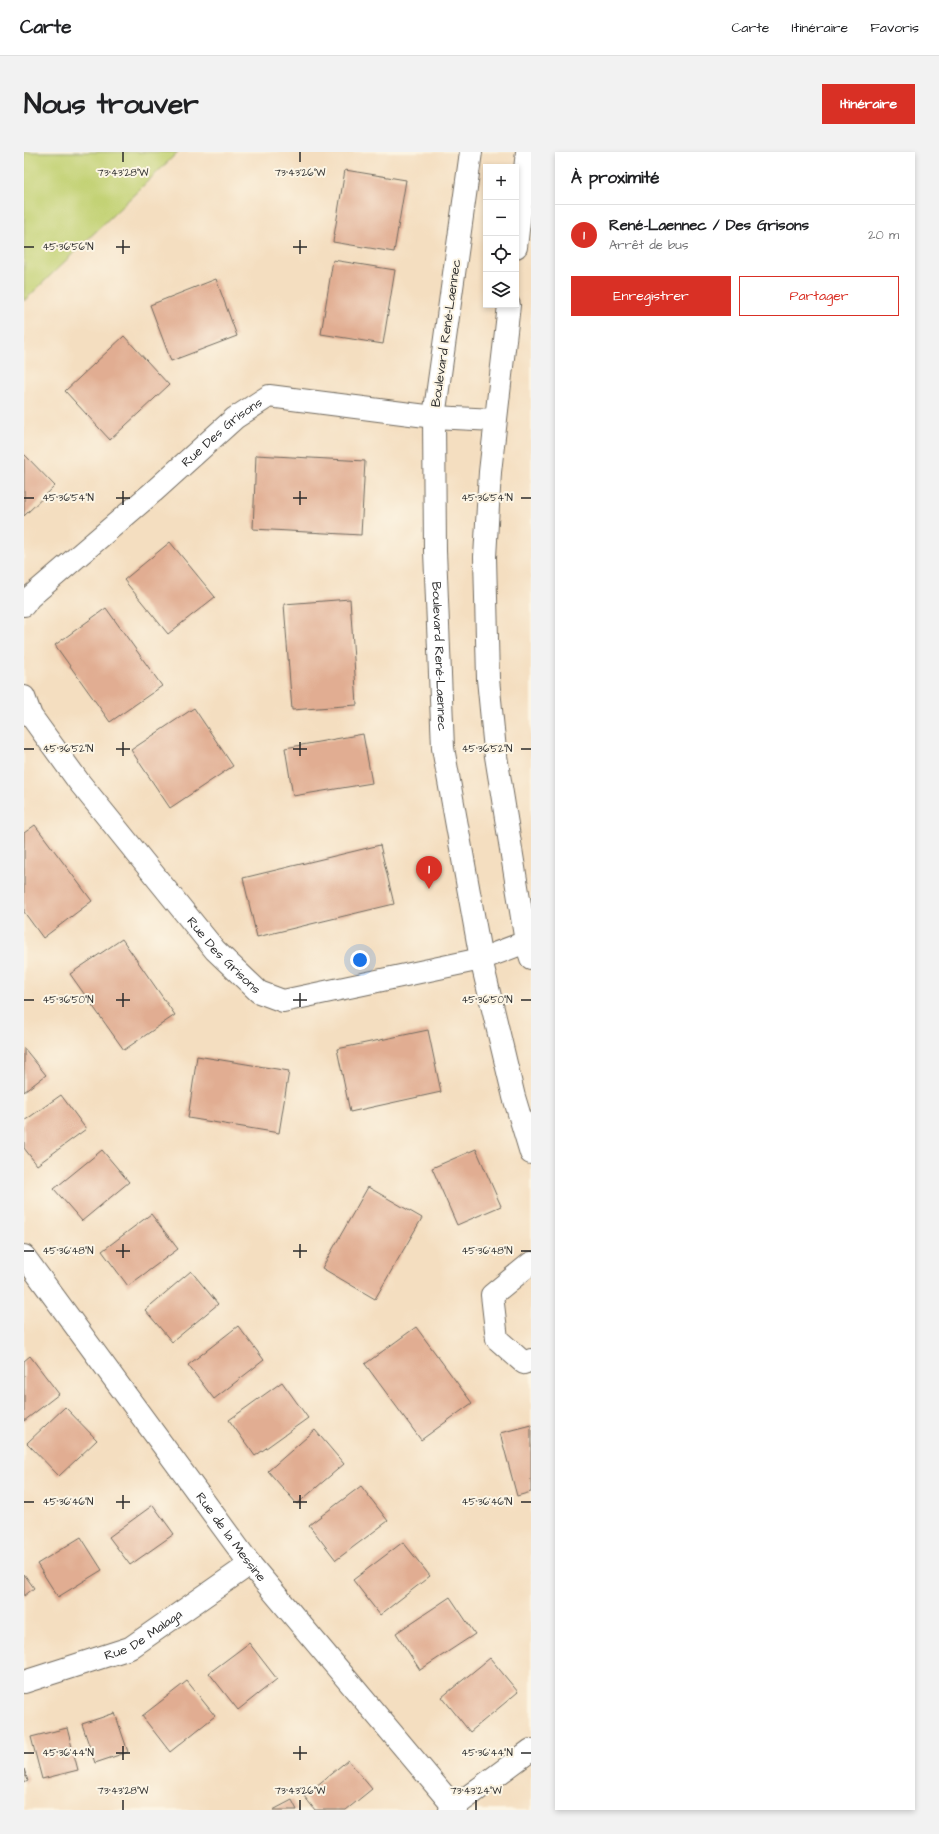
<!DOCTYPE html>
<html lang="fr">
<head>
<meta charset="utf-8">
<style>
  body { margin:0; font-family:"Architects Daughter",sans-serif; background:#f2f2f2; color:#202124 }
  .controls { position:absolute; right:12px; top:12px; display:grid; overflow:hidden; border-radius:0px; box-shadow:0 2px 6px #0003 }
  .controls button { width:36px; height:36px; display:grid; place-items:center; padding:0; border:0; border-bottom:1px solid #e0e0e0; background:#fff; color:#202124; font:20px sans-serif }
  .you { position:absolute; left:336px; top:808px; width:14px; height:14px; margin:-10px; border:3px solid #fff; border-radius:50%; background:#1a73e8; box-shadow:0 0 0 6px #1a73e833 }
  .badge { display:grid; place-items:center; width:26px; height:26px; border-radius:50%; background:#d93025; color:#fff; font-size:13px; font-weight:700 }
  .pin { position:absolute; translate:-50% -33px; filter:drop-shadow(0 1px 2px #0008) }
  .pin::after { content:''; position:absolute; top:21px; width:14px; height:12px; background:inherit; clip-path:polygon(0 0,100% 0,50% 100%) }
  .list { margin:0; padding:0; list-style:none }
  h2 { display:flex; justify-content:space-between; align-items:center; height:52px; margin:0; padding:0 16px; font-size:17px }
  h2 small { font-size:13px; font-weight:400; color:#757577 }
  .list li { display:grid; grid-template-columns:26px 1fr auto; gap:12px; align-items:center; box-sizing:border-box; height:60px; padding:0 16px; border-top:1px solid #e0e0e0 }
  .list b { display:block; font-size:15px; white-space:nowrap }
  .list p { margin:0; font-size:13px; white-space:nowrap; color:#757577 }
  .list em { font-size:13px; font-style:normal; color:#757577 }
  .actions { display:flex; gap:8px; padding:12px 16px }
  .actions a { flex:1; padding:9px 0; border:1px solid #d93025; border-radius:0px; text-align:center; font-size:14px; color:#d93025 }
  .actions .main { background:#d93025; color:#fff }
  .icon { flex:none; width:22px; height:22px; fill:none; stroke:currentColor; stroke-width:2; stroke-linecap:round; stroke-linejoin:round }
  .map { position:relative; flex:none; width:507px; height:1658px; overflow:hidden; border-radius:0px }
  header { display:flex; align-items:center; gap:24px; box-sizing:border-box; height:56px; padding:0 20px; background:#fff; border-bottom:1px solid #e0e0e0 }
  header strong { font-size:19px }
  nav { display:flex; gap:22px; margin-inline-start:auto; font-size:14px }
  .intro { display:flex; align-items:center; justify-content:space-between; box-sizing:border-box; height:96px; padding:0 24px }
  h1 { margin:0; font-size:28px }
  .button { padding:10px 18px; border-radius:0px; background:#d93025; color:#fff; font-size:14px; font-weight:700 }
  main { display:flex; gap:24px; padding:0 24px }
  aside { flex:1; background:#fff; border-radius:0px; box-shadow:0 2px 6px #0003 }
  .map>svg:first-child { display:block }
  .green { fill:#c3d274; stroke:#777e50 }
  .building { fill:#e1ad92 }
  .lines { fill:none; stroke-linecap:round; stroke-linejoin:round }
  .minor-casing { stroke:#716a5f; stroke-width:24 }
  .minor { stroke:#fff; stroke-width:22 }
  .ticks { fill:none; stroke:#2b2b2b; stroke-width:1.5 }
  .labels { text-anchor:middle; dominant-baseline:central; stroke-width:4; stroke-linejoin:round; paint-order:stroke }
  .street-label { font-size:13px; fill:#2b2b2b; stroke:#fcf5e5 }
  .ticks-label { font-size:10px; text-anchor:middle; fill:#2b2b2b; stroke:#fcf5e5; stroke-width:4; stroke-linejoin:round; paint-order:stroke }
</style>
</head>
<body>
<header>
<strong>Carte</strong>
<nav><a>Carte</a><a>Itinéraire</a><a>Favoris</a></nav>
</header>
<div class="intro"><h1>Nous trouver</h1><a class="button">Itinéraire</a></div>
<main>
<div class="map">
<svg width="507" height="1658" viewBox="0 0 507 1658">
  <rect width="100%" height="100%" fill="#fcf5e5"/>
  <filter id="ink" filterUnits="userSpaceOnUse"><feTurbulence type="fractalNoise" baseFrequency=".025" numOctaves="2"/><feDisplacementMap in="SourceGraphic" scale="8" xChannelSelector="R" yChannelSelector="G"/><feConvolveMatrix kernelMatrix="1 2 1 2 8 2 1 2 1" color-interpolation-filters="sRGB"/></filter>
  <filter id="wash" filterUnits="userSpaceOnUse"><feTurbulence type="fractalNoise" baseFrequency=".012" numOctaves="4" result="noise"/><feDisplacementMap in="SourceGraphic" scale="16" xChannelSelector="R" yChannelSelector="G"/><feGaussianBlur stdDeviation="0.9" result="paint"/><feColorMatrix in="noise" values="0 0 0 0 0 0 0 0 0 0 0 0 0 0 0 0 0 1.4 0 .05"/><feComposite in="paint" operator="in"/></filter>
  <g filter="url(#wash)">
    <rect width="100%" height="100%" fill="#f4dec0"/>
    <path class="green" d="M0,0H154L0,149Z"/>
    <g id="blocks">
      <path class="building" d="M321,18L382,28L370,100L309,90Z
        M309,108L371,118L359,192L297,182Z
        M192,127L213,184L147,209L126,153Z
        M100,184L145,233L86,288L41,239Z
        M0,302L31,334L0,364Z
        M232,303L341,309L337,383L229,377Z
        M146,390L191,445L144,482L100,428Z
        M326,447L333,553L268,558L260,452Z
        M82,456L138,534L86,570L31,493Z
        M170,556L209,614L146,656L107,598Z
        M339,582L348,631L269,644L261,596Z
        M11,673L68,749L19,786L0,760V681Z
        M356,693L370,752L233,785L219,726Z
        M98,787L151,863L100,898L46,822Z
        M404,878L417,940L326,960L313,897Z
        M0,896L22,923L0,940Z
        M173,904L265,919L255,981L164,966Z
        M37,943L62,977L13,1013L0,996V969Z
        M452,997L477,1054L433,1073L408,1016Z
        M78,998L105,1030L58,1069L30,1037Z
        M344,1035L398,1066L351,1147L298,1116Z
        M127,1062L154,1097L104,1134L78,1099Z
        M167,1119L194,1152L148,1190L121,1158Z
        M214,1174L240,1208L190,1247L164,1213Z
        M392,1175L448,1251L397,1288L341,1212Z
        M6,1204L35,1242L0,1269V1209Z
        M258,1230L284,1266L231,1304L205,1268Z
        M41,1255L73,1288L35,1324L3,1291Z
        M507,1273V1340L493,1344L476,1281Z
        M291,1278L320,1312L273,1352L244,1319Z
        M337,1334L364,1369L312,1408L285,1373Z
        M129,1353L150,1382L106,1413L85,1385Z
        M57,1385L78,1418L34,1445L13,1412Z
        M379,1390L406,1424L356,1463L329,1428Z
        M0,1422L10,1436L0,1444Z
        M426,1445L451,1482L396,1518L372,1481Z
        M225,1491L253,1527L214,1558L185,1521Z
        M466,1506L494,1540L446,1580L418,1545Z
        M163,1529L191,1564L146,1600L118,1564Z
        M91,1561L104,1600L71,1611L58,1572Z
        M43,1576L54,1618L18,1627L7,1585Z
        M324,1608L348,1637L322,1658H291L280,1644Z
        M0,1617L4,1629L0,1631Z
        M268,1648L273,1658H249Z"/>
    </g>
  </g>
  <g filter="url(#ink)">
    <use href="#blocks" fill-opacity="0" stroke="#716a5f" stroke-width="1"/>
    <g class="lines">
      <defs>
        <g id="minor">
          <path id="s1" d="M447,0L410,265L411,399L419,596L457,807L490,945L507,1001"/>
          <path d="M492,95L503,0"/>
          <path d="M485,153L466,320L461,405L464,527L471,598L502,790L507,806"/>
          <path id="s2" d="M0,453L5,446L129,340L211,266L245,244L410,265L471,268"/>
          <path id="s3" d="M0,545L7,564L55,630L191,798L235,840L259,849L457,807L502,790"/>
          <path id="s4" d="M0,1104L226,1412L430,1655"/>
          <path d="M507,1111L468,1143L473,1187L500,1211L507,1208"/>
          <path id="s5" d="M0,1530L106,1496L226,1412"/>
          <path d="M426,1658L507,1598"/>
        </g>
      </defs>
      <use href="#minor" class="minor-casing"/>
      <use href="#minor" class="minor"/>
    </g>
  </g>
  <path class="ticks" d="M99,0V10M276,0V10M99,88V102M276,88V102M0,95H10M92,95H106M269,95H283M99,339V353M276,339V353M0,346H10M92,346H106M269,346H283M497,346H507M99,590V604M276,590V604M0,597H10M92,597H106M269,597H283M497,597H507M99,841V855M276,841V855M0,848H10M92,848H106M269,848H283M497,848H507M99,1092V1106M276,1092V1106M0,1099H10M92,1099H106M269,1099H283M497,1099H507M99,1343V1357M276,1343V1357M0,1350H10M92,1350H106M269,1350H283M497,1350H507M99,1594V1608M276,1594V1608M0,1601H10M92,1601H106M269,1601H283M497,1601H507M99,1648V1658M276,1648V1658M452,1648V1658"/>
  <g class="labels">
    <g class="street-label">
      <text transform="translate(422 181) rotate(-82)">Boulevard René-Laennec</text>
      <text stroke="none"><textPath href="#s2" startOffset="263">Rue Des Grisons</textPath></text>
      <text stroke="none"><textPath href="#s1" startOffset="507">Boulevard René-Laennec</textPath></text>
      <text stroke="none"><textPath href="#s3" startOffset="328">Rue Des Grisons</textPath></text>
      <text stroke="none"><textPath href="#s4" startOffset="349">Rue de la Messine</textPath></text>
      <text stroke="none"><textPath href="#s5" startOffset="129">Rue De Malaga</textPath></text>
    </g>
  </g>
  <g class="ticks-label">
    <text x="99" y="24">73°43'28"W</text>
    <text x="276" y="24">73°43'26"W</text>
    <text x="44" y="98">45°36'56"N</text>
    <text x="44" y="349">45°36'54"N</text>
    <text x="463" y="349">45°36'54"N</text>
    <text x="44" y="600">45°36'52"N</text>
    <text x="463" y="600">45°36'52"N</text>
    <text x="44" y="851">45°36'50"N</text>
    <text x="463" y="851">45°36'50"N</text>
    <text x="44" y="1102">45°36'48"N</text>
    <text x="463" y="1102">45°36'48"N</text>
    <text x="44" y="1353">45°36'46"N</text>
    <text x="463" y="1353">45°36'46"N</text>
    <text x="44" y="1604">45°36'44"N</text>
    <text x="463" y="1604">45°36'44"N</text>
    <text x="99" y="1642">73°43'28"W</text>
    <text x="276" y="1642">73°43'26"W</text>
    <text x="452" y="1642">73°43'24"W</text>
  </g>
</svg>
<div class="controls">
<button>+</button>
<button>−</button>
<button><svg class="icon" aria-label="locate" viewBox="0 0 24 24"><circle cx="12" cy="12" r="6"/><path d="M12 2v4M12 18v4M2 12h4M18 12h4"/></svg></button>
<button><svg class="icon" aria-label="layers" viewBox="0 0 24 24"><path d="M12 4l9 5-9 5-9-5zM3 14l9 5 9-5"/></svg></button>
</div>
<div class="you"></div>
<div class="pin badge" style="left:405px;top:737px">1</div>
</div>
<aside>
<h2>À proximité<small></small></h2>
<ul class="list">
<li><span class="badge">1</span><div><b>René-Laennec / Des Grisons</b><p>Arrêt de bus</p></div><em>20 m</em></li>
</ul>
<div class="actions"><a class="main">Enregistrer</a><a>Partager</a></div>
</aside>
</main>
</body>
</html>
